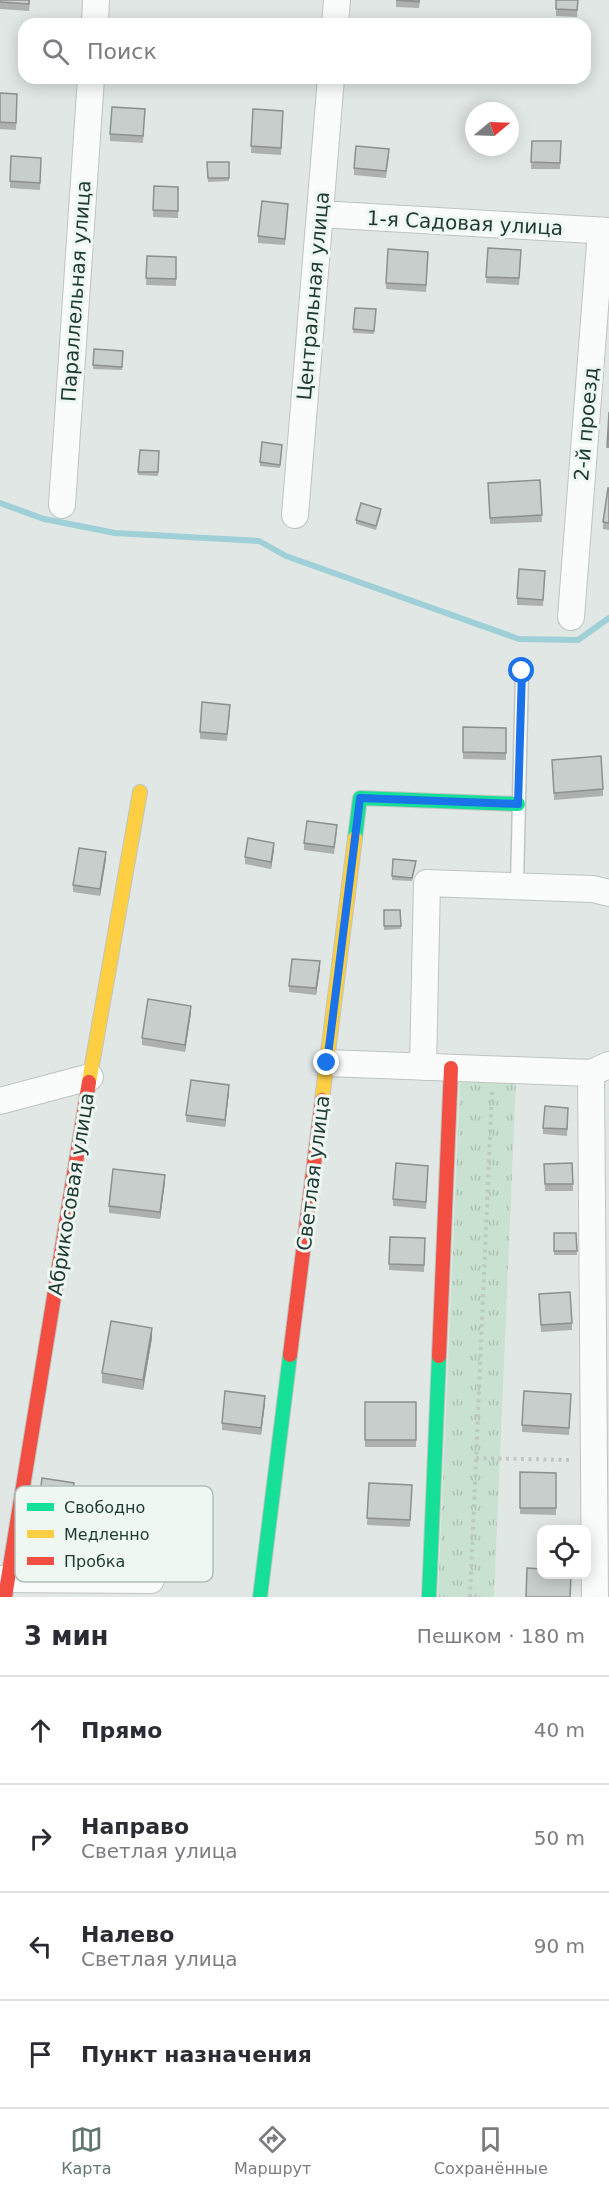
<!DOCTYPE html>
<html lang="ru">
<head>
<meta charset="utf-8">
<style>
  body { margin:0; font-family:"DejaVu Sans",sans-serif; background:#f2f2f3; color:#2b2b33 }
  .controls { position:absolute; right:18px; bottom:18px; display:grid; overflow:hidden; border-radius:12px; box-shadow:0 3px 15px #0003 }
  .controls button { width:54px; height:54px; display:grid; place-items:center; padding:0; border:0; border-bottom:2px solid #e1e1e2; background:#fff; color:#2b2b33; font:30px sans-serif }
  .compass { position:absolute; left:465px; top:102px; width:54px; height:54px; border-radius:50%; background:#fff; box-shadow:0 3px 15px #0003; rotate:71deg }
  .stop { position:absolute; width:18px; height:18px; margin:-14px; border:4px solid #1a73e8; border-radius:50%; background:#fff }
  .stop.end { background:#1a73e8; border-color:#fff; box-shadow:0 2px 6px #0008 }
  .list { margin:0; padding:0; list-style:none }
  h2 { display:flex; justify-content:space-between; align-items:center; height:78px; margin:0; padding:0 24px; font-size:26px }
  h2 small { font-size:20px; font-weight:400; color:#7c7c81 }
  .list li { display:grid; grid-template-columns:39px 1fr auto; gap:18px; align-items:center; box-sizing:border-box; height:108px; padding:0 24px; border-top:2px solid #e1e1e2 }
  .list b { display:block; font-size:22px; white-space:nowrap }
  .list p { margin:0; font-size:20px; white-space:nowrap; color:#7c7c81 }
  .list em { font-size:20px; font-style:normal; color:#7c7c81 }
  .icon { flex:none; width:33px; height:33px; fill:none; stroke:currentColor; stroke-width:2; stroke-linecap:round; stroke-linejoin:round }
  .map { position:relative; flex:none; width:609px; height:1597px; overflow:hidden }
  .search { position:absolute; background:#fff; box-shadow:0 3px 15px #0003; left:18px; right:18px; top:18px; height:66px; display:flex; align-items:center; gap:15px; box-sizing:border-box; padding:0 21px; border-radius:18px; color:#7c7c81; font-size:22px }
  .sheet { height:510px; background:#fff }
  nav { display:flex; justify-content:space-around; align-items:center; box-sizing:border-box; height:84px; border-top:2px solid #e1e1e2; background:#fff; font-size:16px; color:#7c7c81 }
  nav a { display:grid; justify-items:center; gap:3px }
  nav .on { color:#637771 }
  .map>svg:first-child { display:block }
  .grass { fill:url(#grass-tufts) }
  .lines { fill:none; stroke-linecap:round; stroke-linejoin:round }
  .stream { stroke:#9fcfd7; stroke-width:6 }
  .lane-casing { stroke:#bec4c1; stroke-width:15 }
  .street-casing { stroke:#bec4c1; stroke-width:28 }
  .fast-casing { stroke:#bdc5c2; stroke-width:16 }
  .slow-casing { stroke:#bdc5c2; stroke-width:16 }
  .jam-casing { stroke:#bdc5c2; stroke-width:16 }
  .path { stroke:#bfc7c5; stroke-width:4; stroke-dasharray:3 4.5; stroke-linecap:butt }
  .lane { stroke:#fafbfb; stroke-width:12 }
  .street { stroke:#fafbfb; stroke-width:26 }
  .fast { stroke:#16e098; stroke-width:14 }
  .slow { stroke:#ffcf43; stroke-width:14 }
  .jam { stroke:#f24e42; stroke-width:14 }
  .wall { fill:#acb1af }
  .shaded-wall { fill:#8c908e }
  .building { fill:#c8cecb; stroke:#8c908e; stroke-width:1.5 }
  .route { stroke:#1a73e8; stroke-width:8 }
  .labels { text-anchor:middle; dominant-baseline:central; stroke-width:6; stroke-linejoin:round; paint-order:stroke }
  .street-label { font-size:20px; fill:#1f3a33; stroke:#eef7f2 }
  .key { fill:#eef7f2; stroke:#b0beb9; stroke-width:1.5 }
  .key-label { font-size:16px; fill:#1f3a33 }
</style>
</head>
<body>
<div class="map">
<svg width="609" height="1597" viewBox="0 0 609 1597">
  <defs>
    <pattern id="grass-tufts" width="24" height="20" patternUnits="userSpaceOnUse" patternTransform="scale(1.5)"><rect width="24" height="20" fill="#c9e1d0"/><path d="M3 7l-1-3M5 7V3M7 7l1-3M15 17l-1-3M17 17v-4M19 17l1-3" fill="none" stroke="#acc2b3"/></pattern>
  </defs>
  <rect width="100%" height="100%" fill="#e1e7e4"/>
  <path class="grass" d="M468,1077L516,1079L494,1597H438L460,1083Z"/>
  <g class="lines">
    <path class="stream" d="M0,503L44,519L115,533L259,541L286,556L519,639L578,640L609,618"/>
    <defs>
      <path id="lane" d="M517,886L522,671"/>
      <path id="street" d="M95,24L96,0
        M335,24L337,0
        M320,214L609,231
        M62,505L91,78
        M295,515L331,78
        M571,617L601,231
        M327,1063L591,1073L609,1065
        M423,1067L427,883L593,889L609,893
        M591,1073L595,1597
        M0,1101L90,1077
        M0,1579L151,1580"/>
      <path id="fast" d="M355,838L360,798L518,804
        M260,1597L290,1355
        M429,1597L439,1356"/>
      <path id="slow" d="M89,1082L140,792
        M322,1100L355,838"/>
      <path id="jam" d="M290,1355L322,1100
        M439,1356L451,1068
        M5,1597L89,1082"/>
    </defs>
    <use href="#lane" class="lane-casing"/>
    <use href="#street" class="street-casing"/>
    <use href="#fast" class="fast-casing"/>
    <use href="#slow" class="slow-casing"/>
    <use href="#jam" class="jam-casing"/>
    <path class="path" d="M476,1458L572,1460
      M470,1597L492,1091"/>
    <use href="#lane" class="lane"/>
    <use href="#street" class="street"/>
    <use href="#fast" class="fast"/>
    <use href="#slow" class="slow"/>
    <use href="#jam" class="jam"/>
  </g>
  <path class="wall" d="M0,0H30L29,11L0,9Z
    M396,0H420L419,8L396,7Z
    M556,0H578L577,17L556,16Z
    M0,93L17,94L16,130L0,129Z
    M145,109L143,143L110,141V134Z
    M253,109L283,111L281,155L251,153Z
    M532,141H561L560,169H531Z
    M389,156L386,178L354,175V168Z
    M41,158L40,190L10,188V181Z
    M207,162H229V181L208,182Z
    M154,186L178,187V218L153,217Z
    M288,210L285,245L258,243V236Z
    M488,248L521,257L519,285L486,283Z
    M147,256L176,257V286L146,285Z
    M428,259L426,292L386,289V283Z
    M355,308L376,309L374,334L353,333Z
    M94,349L123,351L122,370L93,369Z
    M282,448L280,468L260,466V462Z
    M140,450L159,451L158,476L138,475Z
    M540,480L542,522L490,524L488,483Z
    M609,488V530L603,529V522Z
    M381,513L376,530L356,524V520Z
    M545,571L543,606L517,605V598Z
    M230,712L227,741L200,739V732Z
    M463,727L506,728V760L463,759Z
    M552,760L603,789V796L554,800Z
    M337,832L334,854L304,850V843Z
    M274,850L271,869L245,864V857Z
    M106,859L100,896L73,892V885Z
    M393,859L416,864L412,881L392,880Z
    M384,910H400L401,929L384,930Z
    M320,968L316,995L289,992V986Z
    M191,1013L185,1052L142,1045V1038Z
    M229,1092L225,1127L186,1122V1115Z
    M568,1115L567,1136L543,1134V1128Z
    M572,1163L573,1191H545L544,1164Z
    M428,1166L426,1209L393,1206V1199Z
    M165,1182L160,1219L109,1213V1206Z
    M554,1233H576L577,1255H554Z
    M390,1237L425,1238L424,1272L389,1270Z
    M539,1294L572,1323V1330L541,1332Z
    M152,1338L143,1390L102,1383V1373Z
    M571,1400L569,1435L522,1432V1425Z
    M365,1402H416V1447H365Z
    M265,1403L261,1435L222,1430V1423Z
    M520,1472L556,1473V1515L520,1514Z
    M369,1483L412,1485L410,1527L367,1525Z
    M74,1490L70,1520L38,1515V1509Z"/>
  <path class="shaded-wall" d="M274,843V850L271,869V862Z
    M106,852V859L100,896V889Z
    M320,961V968L316,995V988Z
    M191,1006V1013L185,1052V1045Z
    M229,1085V1092L225,1127V1120Z
    M165,1175V1182L160,1219V1212Z
    M152,1328V1338L143,1390V1380Z
    M265,1396V1403L261,1435V1428Z
    M74,1483V1490L70,1520V1513Z"/>
  <path class="building" d="M0,0H29V4L0,2Z
    M396,0H419V2Z
    M556,0H578L577,10L556,9Z
    M0,93L17,94L16,123L0,122Z
    M112,107L145,109L143,136L110,134Z
    M253,109L283,111L281,148L251,146Z
    M532,141H561L560,163L531,162Z
    M356,146L389,149L386,171L354,168Z
    M11,156L41,158L40,183L10,181Z
    M207,162H229V178H208Z
    M154,186L178,187V211L153,210Z
    M262,201L288,204L285,239L258,236Z
    M488,248L521,250L519,278L486,277Z
    M388,249L428,252L426,285L386,283Z
    M147,256L176,257V279L146,278Z
    M355,308L376,309L374,331L353,329Z
    M94,349L123,351L122,367L93,365Z
    M609,412V447H607Z
    M262,442L282,445L280,465L260,462Z
    M140,450L159,451L158,472H138Z
    M540,480L542,515L490,518L488,483Z
    M608,488H609V523L603,522Z
    M361,503L381,509L376,526L356,520Z
    M519,569L545,571L543,600L517,598Z
    M202,702L230,705L227,734L200,732Z
    M463,727L506,728V753L463,752Z
    M601,756L603,789L554,793L552,760Z
    M307,821L337,825L334,847L304,843Z
    M248,838L274,843L271,862L245,857Z
    M79,848L106,852L100,889L73,885Z
    M393,859L416,861L412,878L392,876Z
    M384,910H400L401,926H384Z
    M292,959L320,961L316,988L289,986Z
    M148,999L191,1006L185,1045L142,1038Z
    M191,1080L229,1085L225,1120L186,1115Z
    M545,1106L568,1108L567,1129L543,1128Z
    M396,1163L428,1166L426,1202L393,1199Z
    M572,1163L573,1184H545L544,1164Z
    M113,1169L165,1175L160,1212L109,1206Z
    M554,1233H576L577,1251H554Z
    M390,1237L425,1238L424,1265L389,1264Z
    M570,1292L572,1323L541,1325L539,1294Z
    M111,1321L152,1328L143,1380L102,1373Z
    M225,1391L265,1396L261,1428L222,1423Z
    M524,1391L571,1394L569,1428L522,1425Z
    M365,1402H416V1440H365Z
    M520,1472L556,1473V1508H520Z
    M42,1478L74,1483L70,1513L38,1509Z
    M369,1483L412,1485L410,1520L367,1518Z
    M527,1568L542,1569V1575H571L570,1597H526Z"/>
  <g class="lines">
    <path class="route" d="M327,1063L360,798L518,804L522,671"/>
  </g>
  <g class="labels">
    <g class="street-label">
      <text transform="translate(465 223) rotate(3)">1-я Садовая улица</text>
      <text transform="translate(76 291) rotate(-86)">Параллельная улица</text>
      <text transform="translate(313 296) rotate(-85)">Центральная улица</text>
      <text transform="translate(586 424) rotate(-85)">2-й проезд</text>
      <text transform="translate(313 1173) rotate(-83)">Светлая улица</text>
      <text transform="translate(71 1194) rotate(-81)">Абрикосовая улица</text>
    </g>
  </g>
  <rect x="15" y="1486" width="198" height="96" rx="9" class="key"/>
  <rect x="27" y="1503" width="27" height="8" fill="#16e098"/>
  <rect x="27" y="1530" width="27" height="8" fill="#ffcf43"/>
  <rect x="27" y="1557" width="27" height="8" fill="#f24e42"/>
  <g class="key-label">
    <text x="64" y="1513">Свободно</text>
    <text x="64" y="1540">Медленно</text>
    <text x="64" y="1567">Пробка</text>
  </g>
</svg>
<div class="controls">
<button><svg class="icon" aria-label="locate" viewBox="0 0 24 24"><circle cx="12" cy="12" r="6"/><path d="M12 2v4M12 18v4M2 12h4M18 12h4"/></svg></button>
</div>
<svg class="compass" viewBox="-18 -18 36 36"><path d="M0-13l5 13h-10z" fill="#e53935"/><path d="M0 13l5-13h-10z" fill="#7c7c81"/></svg>
<div class="stop" style="left:522px;top:671px"></div>
<div class="stop end" style="left:327px;top:1063px"></div>
<div class="search"><svg class="icon" aria-label="search" viewBox="0 0 24 24"><circle cx="10" cy="10" r="6"/><path d="M15 15l6 6"/></svg>Поиск</div>
</div>
<section class="sheet">
<h2>3 мин<small>Пешком · 180 m</small></h2>
<ul class="list">
<li><svg class="icon" aria-label="ahead" viewBox="0 0 24 24"><path d="M12 20V5M6 11l6-6 6 6"/></svg><div><b>Прямо</b></div><em>40 m</em></li>
<li><svg class="icon" aria-label="right" viewBox="0 0 24 24"><path d="M7 20v-9h11M14 6l5 5-5 5"/></svg><div><b>Направо</b><p>Светлая улица</p></div><em>50 m</em></li>
<li><svg class="icon" aria-label="left" viewBox="0 0 24 24"><path d="M17 20v-9H6M10 6l-5 5 5 5"/></svg><div><b>Налево</b><p>Светлая улица</p></div><em>90 m</em></li>
<li><svg class="icon" aria-label="arrive" viewBox="0 0 24 24"><path d="M6 21V4h12l-3 4 3 4H6"/></svg><div><b>Пункт назначения</b></div></li>
</ul>
</section>
<nav>
<a class="on"><svg class="icon" aria-label="map" viewBox="0 0 24 24"><path d="M3 6l6-2 6 2 6-2v14l-6 2-6-2-6 2zM9 4v14M15 6v14"/></svg>Карта</a>
<a><svg class="icon" aria-label="directions" viewBox="0 0 24 24"><path d="M12 3l9 9-9 9-9-9zM9 14v-3h6M13 9l2 2-2 2"/></svg>Маршрут</a>
<a><svg class="icon" aria-label="saved" viewBox="0 0 24 24"><path d="M7 4h10v16l-5-4-5 4z"/></svg>Сохранённые</a>
</nav>
</body>
</html>
